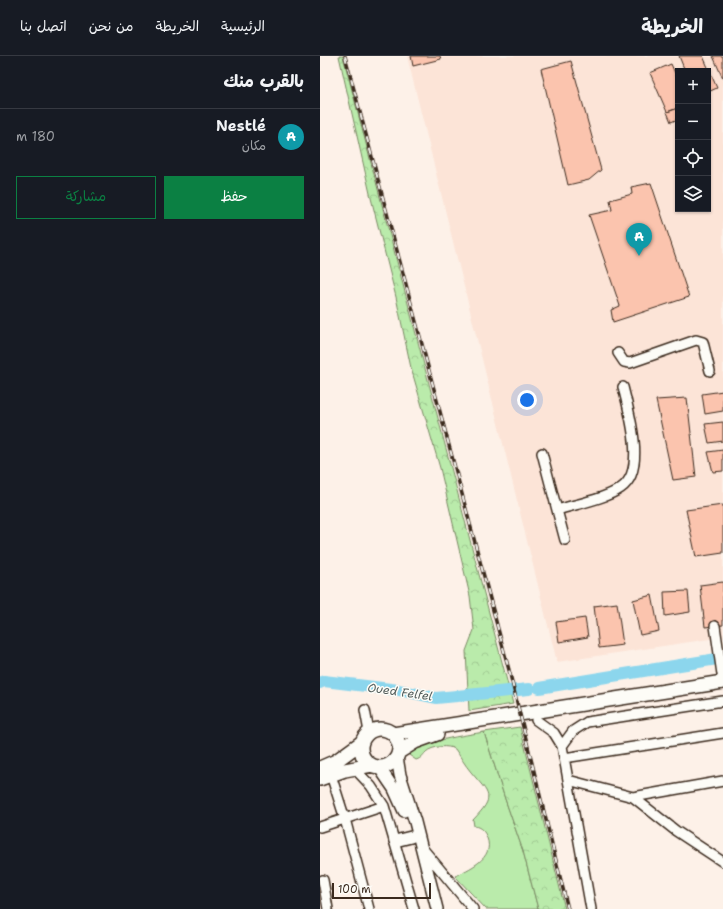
<!DOCTYPE html>
<html lang="ar">
<head>
<meta charset="utf-8">
<style>
  body { margin:0; font-family:"Shantell Sans","Playpen Sans Arabic",sans-serif; background:#242831; color:#f1f3f6; direction:rtl }
  .controls { position:absolute; right:12px; top:12px; display:grid; overflow:hidden; border-radius:0px; box-shadow:0 1px 3px #0004 }
  .controls button { width:36px; height:36px; display:grid; place-items:center; padding:0; border:0; border-bottom:1px solid #363941; background:#171b24; color:#f1f3f6; font:20px sans-serif }
  .scale { position:absolute; left:12px; bottom:10px; width:99px; box-sizing:border-box; padding-left:4px; border:2px solid #3b2a1e; border-top:0; font-size:11px; line-height:14px; white-space:nowrap; color:#3b2a1e; -webkit-text-stroke:3px #fdfcf7; paint-order:stroke }
  .you { position:absolute; left:207px; top:344px; width:14px; height:14px; margin:-10px; border:3px solid #fff; border-radius:50%; background:#1a73e8; box-shadow:0 0 0 6px #1a73e833 }
  .badge { display:grid; place-items:center; width:26px; height:26px; border-radius:50%; background:#0b8043; color:#fff; font-size:13px; font-weight:700 }
  .pin { position:absolute; translate:-50% -33px; filter:drop-shadow(0 1px 2px #0008) }
  .pin::after { content:''; position:absolute; top:21px; width:14px; height:12px; background:inherit; clip-path:polygon(0 0,100% 0,50% 100%) }
  .list { margin:0; padding:0; list-style:none }
  h2 { display:flex; justify-content:space-between; align-items:center; height:52px; margin:0; padding:0 16px; font-size:17px }
  h2 small { font-size:13px; font-weight:400; color:#9ea1a6 }
  .list li { display:grid; grid-template-columns:26px 1fr auto; gap:12px; align-items:center; box-sizing:border-box; height:56px; padding:0 16px; border-top:1px solid #363941 }
  .list b { display:block; font-size:15px; white-space:nowrap }
  .list p { margin:0; font-size:13px; white-space:nowrap; color:#9ea1a6 }
  .list em { font-size:13px; font-style:normal; color:#9ea1a6 }
  .actions { display:flex; gap:8px; padding:12px 16px }
  .actions a { flex:1; padding:9px 0; border:1px solid #0b8043; border-radius:0px; text-align:center; font-size:14px; color:#0b8043 }
  .actions .main { background:#0b8043; color:#fff }
  .icon { flex:none; width:22px; height:22px; fill:none; stroke:currentColor; stroke-width:2; stroke-linecap:round; stroke-linejoin:round }
  .map { position:relative; flex:none; width:403px; height:853px; overflow:hidden; direction:ltr }
  header { display:flex; align-items:center; gap:24px; box-sizing:border-box; height:56px; padding:0 20px; background:#171b24; border-bottom:1px solid #363941 }
  header strong { font-size:19px }
  nav { display:flex; gap:22px; margin-inline-start:auto; font-size:14px }
  main { display:flex }
  aside { flex:1; background:#171b24 }
  .map>svg:first-child { display:block }
  .built { fill:#fce4d7; fill-rule:evenodd }
  .green { fill:#baebab; stroke:#7a8a64 }
  .forest { fill:url(#forest-crowns); stroke:#7a8a64 }
  .lines { fill:none; stroke-linecap:round; stroke-linejoin:round }
  .river { stroke:#8cd6ed; stroke-width:12 }
  .building { fill:#fbc4ae; stroke:#3b2a1e }
  .minor-casing { stroke:#3b2a1e; stroke-width:12 }
  .major-casing { stroke:#3b2a1e; stroke-width:14 }
  .highway-casing { stroke:#3b2a1e; stroke-width:16 }
  .minor { stroke:#fdfcf7; stroke-width:9 }
  .major { stroke:#fdfcf7; stroke-width:11 }
  .highway { stroke:#fdfcf7; stroke-width:13 }
  .rail-casing { stroke:#3b2a1e; stroke-width:3.5 }
  .rail { stroke:#fdfcf7; stroke-width:2; stroke-dasharray:6; stroke-linecap:butt }
  .labels { text-anchor:middle; dominant-baseline:central; stroke-width:3; stroke-linejoin:round; paint-order:stroke }
  .water-label { font-size:12px; font-style:italic; fill:#535e5c; stroke:#fdfcf7 }
</style>
</head>
<body>
<header>
<strong>الخريطة</strong>
<nav><a>الرئيسية</a><a>الخريطة</a><a>من نحن</a><a>اتصل بنا</a></nav>
</header>
<main>
<div class="map">
<svg width="403" height="853" viewBox="0 0 403 853">
  <defs>
    <pattern id="forest-crowns" width="20" height="18" patternUnits="userSpaceOnUse"><rect width="20" height="18" fill="#baebab"/><path d="M2 6a3 3 0 1 1 6 0M12 15a3 3 0 1 1 6 0" fill="none" stroke="#a1ca93"/></pattern>
  </defs>
  <rect width="100%" height="100%" fill="#fdf1e8"/>
  <filter id="ink" filterUnits="userSpaceOnUse"><feTurbulence type="fractalNoise" baseFrequency=".025" numOctaves="2"/><feDisplacementMap in="SourceGraphic" scale="8" xChannelSelector="R" yChannelSelector="G"/><feConvolveMatrix kernelMatrix="1 2 1 2 8 2 1 2 1" color-interpolation-filters="sRGB"/></filter>
  <g filter="url(#ink)">
    <path class="built" d="M87,0H403V581L237,606ZM358,15H388V153H358Z"/>
    <path class="green" d="M164,676L185,743L203,795L218,853H166L135,820C148,813 175,803 167,782C165,776 161,771 154,770L153,764C176,740 170,739 151,716C145,709 140,700 135,693C128,689 112,690 106,696C102,700 102,702 96,704L89,699C98,685 148,679 164,676Z"/>
    <path class="forest" d="M19,0H23L193,648L149,655L146,595L154,574L150,540L120,412L91,312L76,241L51,142Z
      M200,671L245,853H218L203,795L185,743L164,676Z"/>
    <g class="lines">
      <path class="river" d="M0,627L4,625L79,634L116,642L209,633
        M219,632L403,602"/>
    </g>
    <path class="building" d="M91,0H120L121,3L93,10Z
      M359,0H383L397,32L388,36V15H365Z
      M393,0H403V23Z
      M251,5L281,114L269,124L248,129L221,13Z
      M351,8L358,24V52L347,56L330,17Z
      M358,52V63L351,66L347,56Z
      M331,127L369,241L293,266L291,254L300,250L269,159L292,154L290,144L312,138L311,131Z
      M403,335V355L385,358L382,338Z
      M367,342L376,421L353,424L336,344Z
      M403,366V385L389,387L385,368Z
      M403,394V415L393,416L388,396Z
      M403,449V497L376,501L366,454Z
      M403,526V569L385,571L380,529Z
      M368,535L370,556L345,560L344,536Z
      M332,539L339,575L320,579L313,544Z
      M297,547L303,589L279,592L274,550Z
      M265,562L268,581L239,586L236,566Z"/>
    <g class="lines">
      <defs>
        <path id="minor" d="M298,297L304,306L310,307L376,284L383,286L390,315
          M222,397L237,454
          M245,484L237,454C256,448 285,443 301,432C327,415 309,356 303,331
          M395,570L403,625
          M45,654L49,676
          M216,664L234,677L242,690L271,853
          M242,690L253,675L267,666L403,645
          M244,702L403,677
          M34,712L51,730L64,750L94,853
          M11,719L25,763L49,853
          M248,724L313,741L356,775L403,806
          M313,741L403,725
          M0,771L64,750
          M103,793L153,853
          M3,824L8,853"/>
        <path id="major" d="M77,701L80,719L95,766L117,853
          M59,711L74,733L84,755
          M75,785L91,781"/>
        <path id="highway" d="M41 692a19 19 0 1 1 38 0a19 19 0 1 1-38 0Z
          M73,678L403,626
          M79,696L95,686L117,678
          M0,712L16,705L42,686
          M0,723L25,714L52,709"/>
      </defs>
      <use href="#minor" class="minor-casing"/>
      <use href="#major" class="major-casing"/>
      <use href="#highway" class="highway-casing"/>
      <use href="#minor" class="minor"/>
      <use href="#major" class="major"/>
      <use href="#highway" class="highway"/>
      <defs>
        <path id="rail" d="M25,0L189,614L248,853"/>
      </defs>
      <use href="#rail" class="rail-casing"/>
      <use href="#rail" class="rail"/>
    </g>
  </g>
  <g class="labels">
    <g class="water-label">
      <text transform="translate(80 636) rotate(8)">Oued Felfel</text>
    </g>
  </g>
</svg>
<div class="controls">
<button>+</button>
<button>−</button>
<button><svg class="icon" aria-label="locate" viewBox="0 0 24 24"><circle cx="12" cy="12" r="6"/><path d="M12 2v4M12 18v4M2 12h4M18 12h4"/></svg></button>
<button><svg class="icon" aria-label="layers" viewBox="0 0 24 24"><path d="M12 4l9 5-9 5-9-5zM3 14l9 5 9-5"/></svg></button>
</div>
<div class="scale">100 m</div>
<div class="you"></div>
<div class="pin badge" style="left:319px;top:200px;background:#0f9aa8">A</div>
</div>
<aside>
<h2>بالقرب منك<small></small></h2>
<ul class="list">
<li><span class="badge" style="background:#0f9aa8">A</span><div><b>Nestlé</b><p>مكان</p></div><em>180 m</em></li>
</ul>
<div class="actions"><a class="main">حفظ</a><a>مشاركة</a></div>
</aside>
</main>
</body>
</html>
